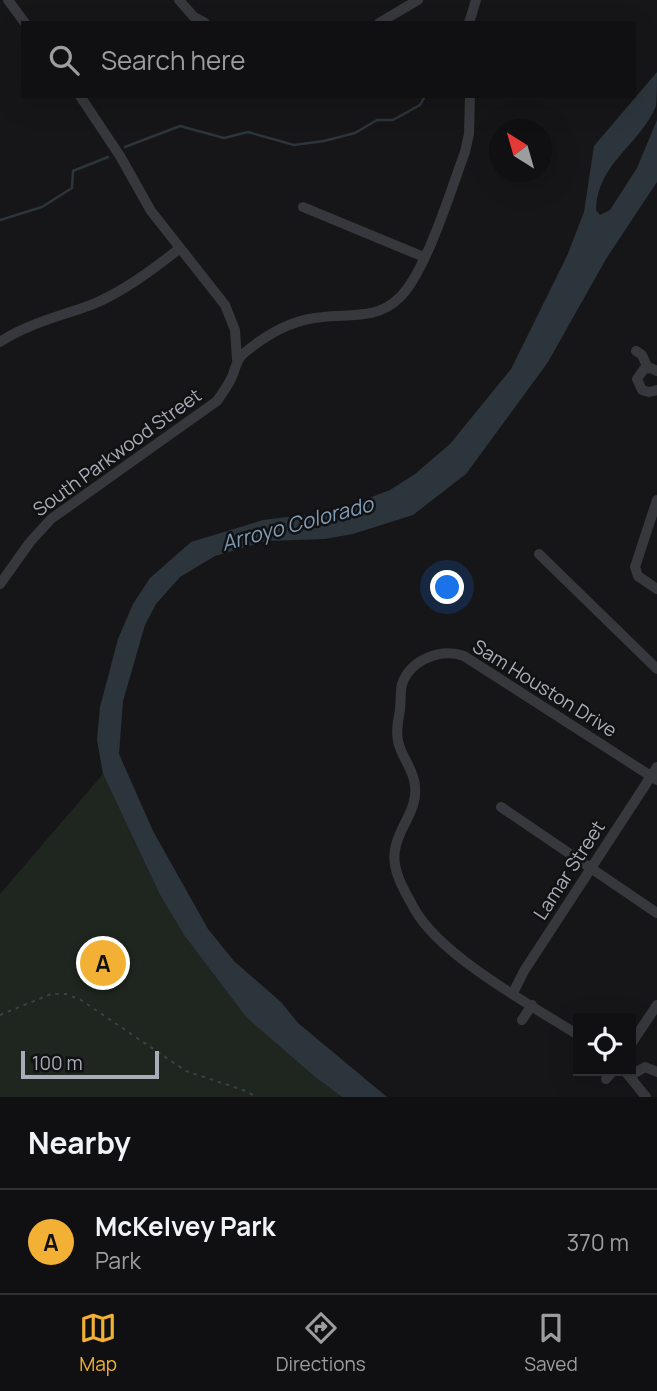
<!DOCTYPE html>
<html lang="en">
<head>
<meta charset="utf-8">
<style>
  body { margin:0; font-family:Manrope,sans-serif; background:#1e1e20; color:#f1f3f6 }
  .controls { position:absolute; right:21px; bottom:21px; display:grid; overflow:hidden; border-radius:0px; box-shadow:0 7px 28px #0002 }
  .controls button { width:63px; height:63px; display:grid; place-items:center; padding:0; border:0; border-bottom:2px solid #303032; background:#101012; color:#f1f3f6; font:35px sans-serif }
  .compass { position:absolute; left:489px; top:119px; width:63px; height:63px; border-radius:50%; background:#101012; box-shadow:0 7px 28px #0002; rotate:323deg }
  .scale { position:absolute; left:21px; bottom:18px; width:138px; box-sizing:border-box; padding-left:7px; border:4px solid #a8adb8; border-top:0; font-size:19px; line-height:24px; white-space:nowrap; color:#a8adb8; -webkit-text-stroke:5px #111113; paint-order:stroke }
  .you { position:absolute; left:448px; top:588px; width:24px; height:24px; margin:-18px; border:5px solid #fff; border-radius:50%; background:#1a73e8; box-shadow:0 0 0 10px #1a73e833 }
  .badge { display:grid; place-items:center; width:46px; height:46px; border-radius:50%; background:#f2b134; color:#111; font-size:23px; font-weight:700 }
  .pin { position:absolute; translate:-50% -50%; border:4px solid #fff; box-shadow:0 2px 7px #0006 }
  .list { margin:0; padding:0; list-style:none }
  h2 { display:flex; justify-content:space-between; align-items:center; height:91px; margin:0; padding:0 28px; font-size:30px }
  h2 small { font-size:23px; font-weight:400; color:#9c9d9f }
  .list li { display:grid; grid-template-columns:46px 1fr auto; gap:21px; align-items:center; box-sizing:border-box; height:105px; padding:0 28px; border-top:2px solid #303032 }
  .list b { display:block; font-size:26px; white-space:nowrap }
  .list p { margin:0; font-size:23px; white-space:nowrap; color:#9c9d9f }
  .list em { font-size:23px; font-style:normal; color:#9c9d9f }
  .icon { flex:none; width:38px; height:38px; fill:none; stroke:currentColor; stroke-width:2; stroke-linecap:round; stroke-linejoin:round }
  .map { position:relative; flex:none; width:657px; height:1097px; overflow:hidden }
  .search { position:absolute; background:#101012; box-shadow:0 7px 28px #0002; left:21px; right:21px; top:21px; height:77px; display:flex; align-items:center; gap:18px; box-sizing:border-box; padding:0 24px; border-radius:0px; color:#9c9d9f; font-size:26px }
  .sheet { height:196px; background:#101012 }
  nav { display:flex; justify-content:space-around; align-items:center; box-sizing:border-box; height:98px; border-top:2px solid #303032; background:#101012; font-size:19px; color:#9c9d9f }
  nav a { display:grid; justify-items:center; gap:4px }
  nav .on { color:#f2b134 }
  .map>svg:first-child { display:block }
  .green { fill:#1e261f }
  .water { fill:#2c353c }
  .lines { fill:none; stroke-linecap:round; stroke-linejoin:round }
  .stream { stroke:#2c353c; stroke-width:2.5 }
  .path { stroke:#3d3f44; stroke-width:2; stroke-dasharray:3.5 5; stroke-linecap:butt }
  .minor { stroke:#37383d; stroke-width:10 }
  .labels { text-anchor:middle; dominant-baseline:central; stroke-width:5; stroke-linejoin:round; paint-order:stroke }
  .street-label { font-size:19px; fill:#a8adb8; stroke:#111113 }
  .water-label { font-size:21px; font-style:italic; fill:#7f9bb3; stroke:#111113 }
</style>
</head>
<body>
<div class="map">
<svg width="657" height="1097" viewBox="0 0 657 1097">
  <rect width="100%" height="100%" fill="#161618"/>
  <path class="green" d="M103,774L160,895L184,935L250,1020L315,1077L342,1097H0V894Z"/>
  <path class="water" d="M657,72C657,82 657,97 656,106C640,145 597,163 596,210L600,215L610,210L637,168L657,120V182L606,259L548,362L466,474L413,515L353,534L325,539L266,541L215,556L180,577L156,604L145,625L123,701L119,754L153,831L208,929L234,961L281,1002L298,1023L387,1097H342L315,1077L247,1018L184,935L160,895L103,774L97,740L100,707L118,639L133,604L150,578L191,542L263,520L335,511L390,490L415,474L450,444L511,369L567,256L584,212L594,146Z"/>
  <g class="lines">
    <path class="stream" d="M125,147L180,126L224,138L248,132L294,145L324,141L355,133L377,120H393L420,105L425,96
      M0,220L42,207L72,188L73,171L108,157"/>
    <path class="path" d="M0,1015L51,994H66L81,1000L186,1071L246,1091L256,1097"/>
    <path class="minor" d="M8,0L25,23
      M179,0L194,17L205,23
      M379,23L418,0
      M469,23L476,0
      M80,96L120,156L151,211L225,305L235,330L237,360
      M303,207L424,257
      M0,342C26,324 61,316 91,305C123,292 152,270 179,249
      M636,351L642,355L648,368
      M657,371L651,368L644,369L637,379L642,390L649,392L657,390
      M657,500L635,567L638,576L657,589
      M539,554L657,669
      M0,584L30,542L51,519L217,401C222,394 227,387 231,379C235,371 236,361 242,355C265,335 293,319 323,317C351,314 378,319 399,298C426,273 451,189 465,152L469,134L470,96
      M501,807L657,913
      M513,993L524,971L657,767
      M522,1020L532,1005
      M578,1035C531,1005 442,957 415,910C406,893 391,871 395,850C398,827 418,811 415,786C414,769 401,757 398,741C396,730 398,721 400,710C401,701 400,692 402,684C411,659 441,648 464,656L657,780
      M631,1044L657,1005
      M625,1071L646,1097
      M630,1076L645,1067L657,1072
      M606,1079L613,1071"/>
  </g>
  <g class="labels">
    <g class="street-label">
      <text transform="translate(117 452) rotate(-36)">South Parkwood Street</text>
      <text transform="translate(545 688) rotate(32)">Sam Houston Drive</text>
      <text transform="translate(569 870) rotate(-57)">Lamar Street</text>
    </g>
    <g class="water-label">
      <text transform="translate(297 523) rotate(-15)">Arroyo Colorado</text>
    </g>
  </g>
</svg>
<div class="controls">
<button><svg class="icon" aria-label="locate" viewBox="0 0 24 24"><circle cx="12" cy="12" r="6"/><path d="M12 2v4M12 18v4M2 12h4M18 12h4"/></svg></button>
</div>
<svg class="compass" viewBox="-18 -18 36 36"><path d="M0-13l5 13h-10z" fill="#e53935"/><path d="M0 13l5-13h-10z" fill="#9c9d9f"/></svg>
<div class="scale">100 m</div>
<div class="you"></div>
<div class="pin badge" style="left:103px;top:963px">A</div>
<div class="search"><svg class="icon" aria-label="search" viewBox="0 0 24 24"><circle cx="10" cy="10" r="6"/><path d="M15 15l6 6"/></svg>Search here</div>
</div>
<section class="sheet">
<h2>Nearby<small></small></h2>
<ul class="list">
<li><span class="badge">A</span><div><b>McKelvey Park</b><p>Park</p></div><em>370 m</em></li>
</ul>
</section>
<nav>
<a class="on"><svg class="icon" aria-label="map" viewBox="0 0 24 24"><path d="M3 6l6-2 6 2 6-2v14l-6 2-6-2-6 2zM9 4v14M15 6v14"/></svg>Map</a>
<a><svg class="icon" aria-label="directions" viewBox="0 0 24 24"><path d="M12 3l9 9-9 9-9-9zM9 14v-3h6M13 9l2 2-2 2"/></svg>Directions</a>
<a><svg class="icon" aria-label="saved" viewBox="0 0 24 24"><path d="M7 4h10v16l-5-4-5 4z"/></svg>Saved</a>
</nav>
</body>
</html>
